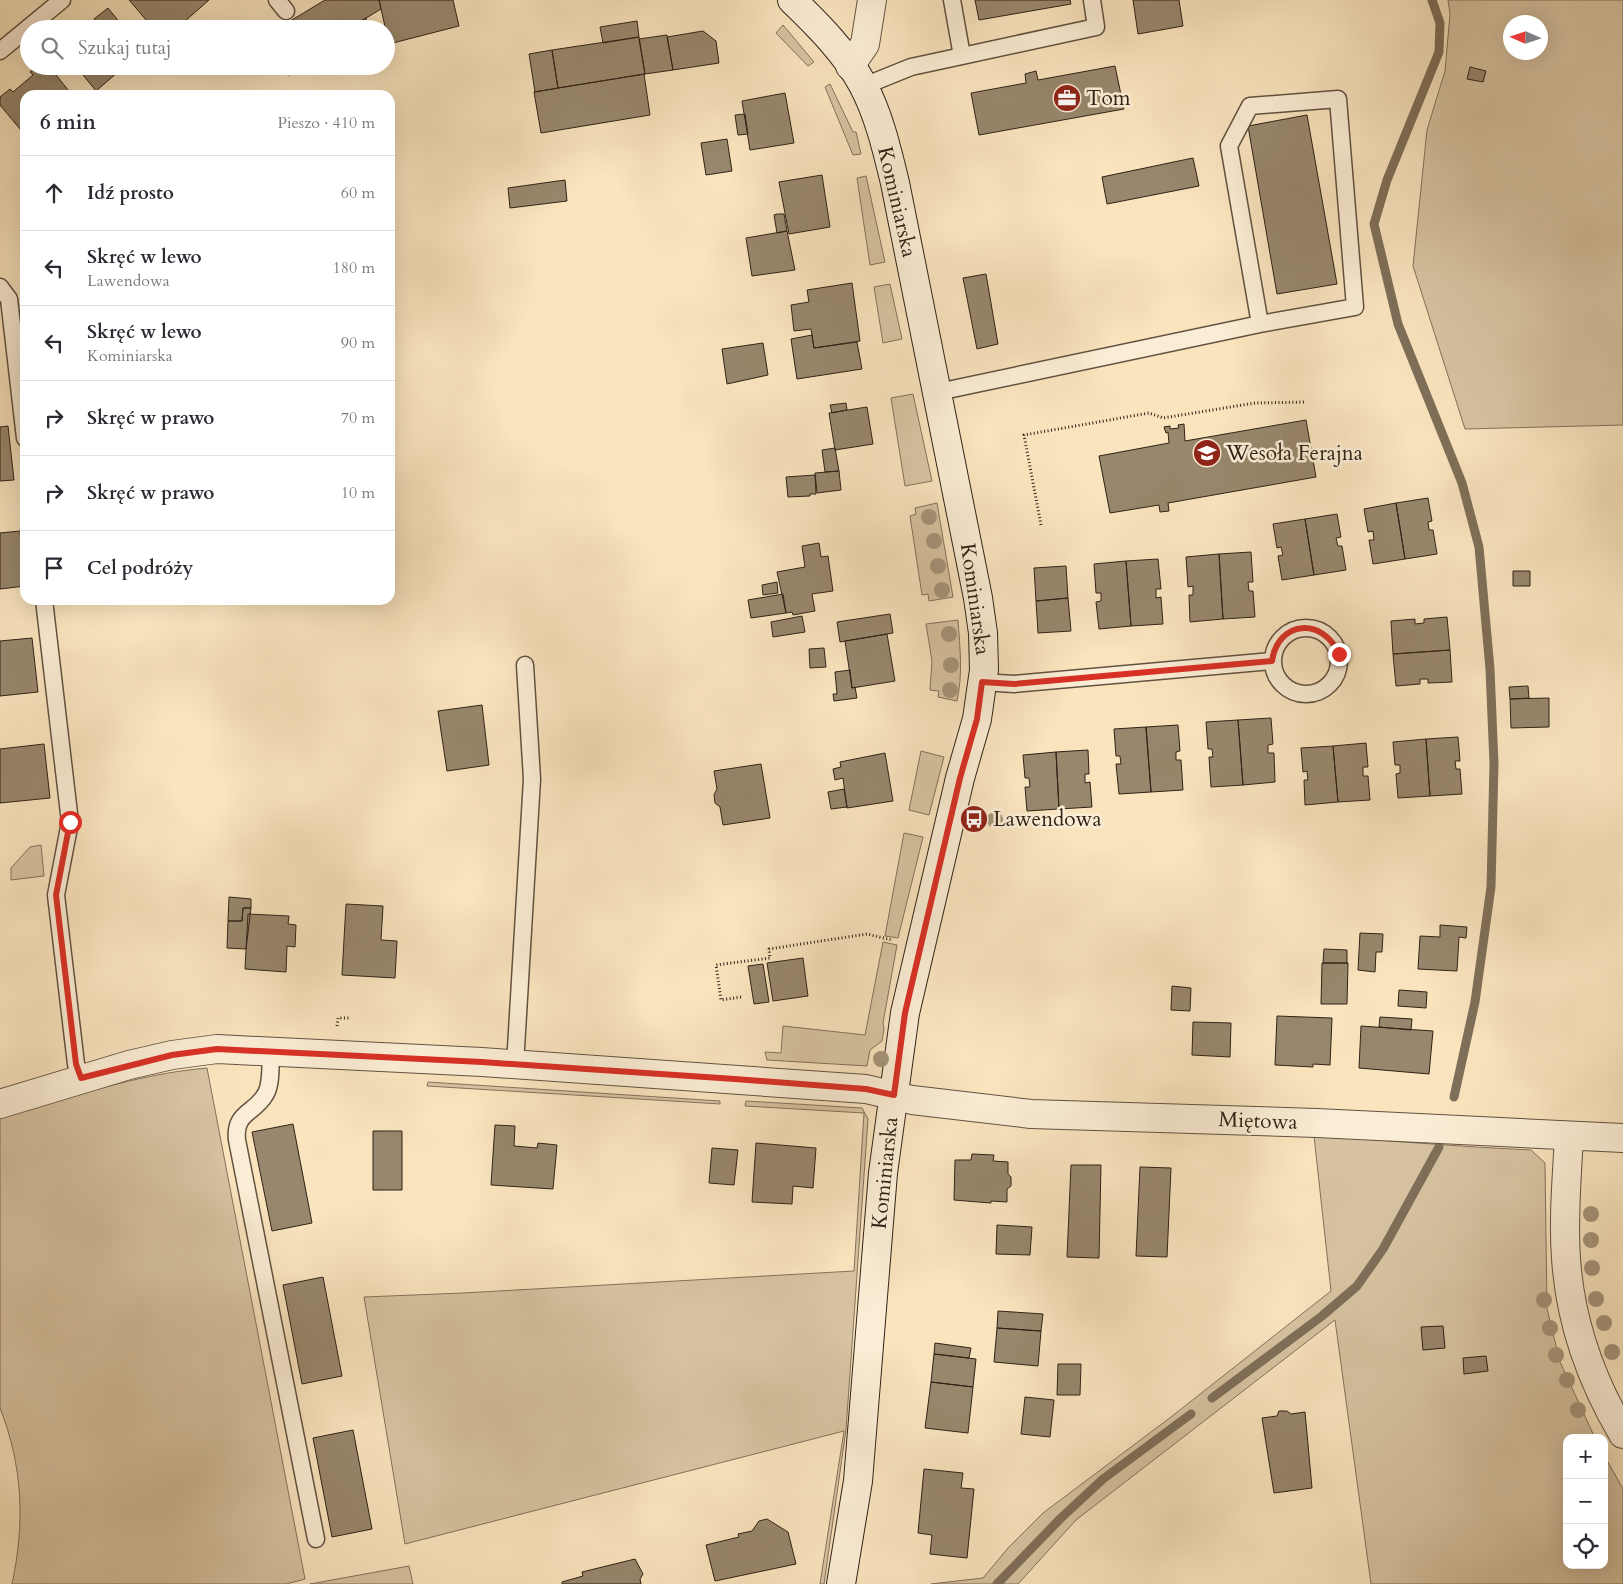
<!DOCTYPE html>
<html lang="pl">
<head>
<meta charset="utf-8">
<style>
  body { margin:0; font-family:Cardo,serif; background:#f7f7f7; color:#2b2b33 }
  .controls { position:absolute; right:15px; bottom:15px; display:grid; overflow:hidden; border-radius:10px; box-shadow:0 5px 20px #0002 }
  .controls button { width:45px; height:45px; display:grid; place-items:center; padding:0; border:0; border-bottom:1px solid #e1e1e2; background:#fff; color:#2b2b33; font:25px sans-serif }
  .compass { position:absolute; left:1503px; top:15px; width:45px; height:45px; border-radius:50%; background:#fff; box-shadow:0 5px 20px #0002; rotate:273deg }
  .stop { position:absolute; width:15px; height:15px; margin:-11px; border:4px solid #d93025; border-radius:50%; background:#fff }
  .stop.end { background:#d93025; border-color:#fff; box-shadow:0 1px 5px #0008 }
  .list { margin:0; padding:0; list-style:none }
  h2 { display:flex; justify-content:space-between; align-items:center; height:65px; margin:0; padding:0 20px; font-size:21px }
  h2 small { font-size:16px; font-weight:400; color:#7c7c81 }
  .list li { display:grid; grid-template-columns:32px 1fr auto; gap:15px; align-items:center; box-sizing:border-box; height:75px; padding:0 20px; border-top:1px solid #e1e1e2 }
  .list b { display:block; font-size:19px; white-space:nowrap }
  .list p { margin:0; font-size:16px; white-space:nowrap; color:#7c7c81 }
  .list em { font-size:16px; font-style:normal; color:#7c7c81 }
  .icon { flex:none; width:28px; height:28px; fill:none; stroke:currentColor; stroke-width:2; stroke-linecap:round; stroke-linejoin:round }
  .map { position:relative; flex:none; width:1623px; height:1584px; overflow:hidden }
  .search { position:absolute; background:#fff; box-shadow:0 5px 20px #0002; left:20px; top:20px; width:375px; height:55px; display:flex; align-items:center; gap:12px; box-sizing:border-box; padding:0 18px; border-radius:28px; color:#7c7c81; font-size:19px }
  .panel { position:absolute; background:#fff; box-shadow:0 5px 20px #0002; left:20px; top:90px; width:375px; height:515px; border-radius:15px }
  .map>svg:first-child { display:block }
  .green { fill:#d7c3a1; stroke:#83725c; fill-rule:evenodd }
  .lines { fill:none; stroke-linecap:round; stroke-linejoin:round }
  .stream { stroke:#7f6f59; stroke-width:9 }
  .building { fill:#98876d; stroke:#2f2216 }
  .lane-casing { stroke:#625240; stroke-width:19 }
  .street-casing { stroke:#625240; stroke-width:30 }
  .secondary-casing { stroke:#2f2216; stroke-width:30 }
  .path { stroke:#2f2216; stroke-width:3; stroke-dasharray:1 2.5; stroke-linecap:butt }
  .lane { stroke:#fbedd5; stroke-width:16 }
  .street { stroke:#fbedd5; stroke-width:28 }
  .secondary { stroke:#fbedd5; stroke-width:28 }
  .tree { fill:#a59479 }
  .route { stroke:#d93025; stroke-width:6 }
  .labels { text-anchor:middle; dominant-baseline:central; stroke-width:5; stroke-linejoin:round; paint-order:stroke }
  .poi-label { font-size:21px; fill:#2f2216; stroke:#fbedd5; text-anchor:start }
  .street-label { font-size:21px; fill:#2f2216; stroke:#fbedd5 }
</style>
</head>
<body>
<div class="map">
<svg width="1623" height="1584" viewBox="0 0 1623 1584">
  <rect width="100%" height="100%" fill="#f9e4be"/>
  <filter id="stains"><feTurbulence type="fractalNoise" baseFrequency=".004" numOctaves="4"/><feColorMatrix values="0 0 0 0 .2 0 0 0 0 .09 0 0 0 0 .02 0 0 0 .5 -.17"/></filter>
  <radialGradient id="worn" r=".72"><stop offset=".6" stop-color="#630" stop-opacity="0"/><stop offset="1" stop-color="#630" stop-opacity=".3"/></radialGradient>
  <path class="green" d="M1448,0H1623V425L1465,429L1413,266L1427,130L1445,71L1450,14ZM1510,22H1540V52H1510Z
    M783,25L814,62L808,66L776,33Z
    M830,84L853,132H856L861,154L853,155L825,87Z
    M866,176L885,262L870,265L857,178Z
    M890,284L902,339L883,343L874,287Z
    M913,394L932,481L905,486L891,398Z
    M937,503L953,597L929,601L928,594L922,595L910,516L916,514L915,508Z
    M958,620C960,648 963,674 957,701L938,697L939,691L930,690L932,661L926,624Z
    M921,751L944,757L929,815L909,810Z
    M904,833L923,837L898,938L885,936Z
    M41,845L44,876L11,880V868L30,847Z
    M883,942L897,945L883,1023L884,1029L882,1041L870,1050L867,1066L767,1060L765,1052L781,1053L783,1026L865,1035Z
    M207,1068L305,1579L286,1584H12C25,1524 23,1466 0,1408V1118C67,1098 137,1074 207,1068Z
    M428,1082L720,1101V1104L427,1086Z
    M746,1101L862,1108L868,1119L846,1430L824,1584H820L844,1431L405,1544L364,1297L463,1293L854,1271L864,1113L745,1106Z
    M1314,1136C1387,1140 1459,1147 1531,1150L1545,1163L1547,1309L1560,1362L1595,1438H1567V1565H1604V1455L1623,1489V1584H1371L1335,1320L1076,1520L1018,1584H931L983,1578L1008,1548L1043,1513L1171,1417L1331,1291Z
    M409,1566L413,1584H310Z"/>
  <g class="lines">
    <path class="stream" d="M1432,0L1440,23L1439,52L1387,180L1374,224L1398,324L1462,483L1479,547L1490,669L1494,764L1491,887L1475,1002L1454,1097
      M1212,1398L1322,1316L1357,1286L1383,1249L1439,1147
      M997,1584L1061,1518L1103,1479L1191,1414"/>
  </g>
  <path class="building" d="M129,0H209L176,29H154Z
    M325,0H379L381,9L348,29H277Z
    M379,0H453L459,26L389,44Z
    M975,0H1070L1071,4L979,20Z
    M1133,0H1179L1183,26L1138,34Z
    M108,8L125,29H90L97,23L94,19Z
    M366,18L369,29H348Z
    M637,21L639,37L603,43L600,27Z
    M703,31L716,41L719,63L673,70L667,37Z
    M667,35L673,70L645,74L639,39Z
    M639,37L645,74L558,88L552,50Z
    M552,50L558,88L535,92L529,54Z
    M37,66H49L72,95H25V135L0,105V97L10,89L13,92L33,75L30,72Z
    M76,66H125L96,91Z
    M285,66H320L288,75Z
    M1115,66L1124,109L979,135L971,93L1026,83L1025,74L1036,71L1038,80Z
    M1470,67L1486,71L1483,82L1467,79Z
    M644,74L650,115L541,133L534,92Z
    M785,93L794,143L750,150L742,101Z
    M745,114L748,134L738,135L735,115Z
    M1307,115L1337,284L1277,294L1248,126Z
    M727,139L732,171L706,175L701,143Z
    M1193,158L1199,186L1107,204L1102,177Z
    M822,175L830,227L789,234L779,182Z
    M565,180L567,201L510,208L508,188Z
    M777,214H784L787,231L777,233L774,215Z
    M787,231L795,270L752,276L746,238Z
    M986,274L998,344L977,349L963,278Z
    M852,283L860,341L814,348L811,329L794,331L791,305L809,302L807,290Z
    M812,335L814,348L857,342L862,369L797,379L791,339Z
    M763,343L768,375L727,384L722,349Z
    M846,403L847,410L832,413L830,405Z
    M867,407L873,444L835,450L829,413Z
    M1306,420L1316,477L1168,503L1169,511L1160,512L1159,505L1110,513L1099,456L1169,443L1168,432L1166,433L1164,427L1170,426V429L1179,428L1178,425L1184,424L1185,441Z
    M8,426L14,480L0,481V427Z
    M835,448L839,471L825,472L822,450Z
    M839,471L841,490L817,493L815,473Z
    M815,475L816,494H810V496L788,497L786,477Z
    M1428,498L1432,521L1428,522L1429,530H1433L1437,554L1405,559L1396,503Z
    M1396,503L1405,559L1373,564L1369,540H1374L1373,531L1368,532L1364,509Z
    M1337,514L1341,537L1336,538L1338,546H1342L1346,570L1314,575L1305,519Z
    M1305,519L1314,575L1282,580L1278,556L1283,555L1281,547L1277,548L1273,524Z
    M20,531L25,586L0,589V533Z
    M819,543L821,557L828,556L833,591L812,594L815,611L793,615L792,612L786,613L777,572L805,567L802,546Z
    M1251,552L1253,582H1248L1249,591H1253L1255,617L1223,619L1219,554Z
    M1219,554L1223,619L1190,622L1189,595H1193V586L1188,587L1186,557Z
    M1158,559L1161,589H1156V598L1161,597L1163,624L1131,626L1126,561Z
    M1126,561L1131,626L1099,629L1096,602L1101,601V593H1096L1094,564Z
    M1066,566L1068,598L1036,601L1034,568Z
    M1513,571H1530V586H1513Z
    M777,582L778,593L763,595L762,585Z
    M783,594L786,613L751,618L748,600Z
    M1068,598L1071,631L1038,633L1036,601Z
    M890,614L893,633L840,642L837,622Z
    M802,616L805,632L773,637L771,622Z
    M1447,617L1450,650L1393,654L1391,621L1415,619V624L1424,623V619Z
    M887,634L895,681L852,688L845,641Z
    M32,638L38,692L0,696V641Z
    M824,648L826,667L810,668L809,649Z
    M1450,650L1452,682L1428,683V679H1420V684L1396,686L1393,654Z
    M850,670L852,688L855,687L857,698L834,701L833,694H837L835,672Z
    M1528,686L1529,698L1510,699L1509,687Z
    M1549,698V727L1511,728L1510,699Z
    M482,705L489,765L447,771L438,711Z
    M1271,718L1273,744L1268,745V753H1274L1275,782L1243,785L1238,720Z
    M1238,720L1243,785L1211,787L1209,757H1213L1212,749H1208L1206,722Z
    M1178,725L1180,751L1176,752V760H1181L1183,790L1151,792L1146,727Z
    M1146,727L1151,792L1119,794L1116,764H1121L1120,756H1116L1114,729Z
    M1458,737L1460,761H1455L1456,769H1460L1462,794L1430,796L1426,739Z
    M1426,739L1430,796L1398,798L1396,774L1400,773V765H1395L1393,742Z
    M1366,743L1368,767H1363V776H1368L1370,800L1338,802L1333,746Z
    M44,744L50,798L0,803V749Z
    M1333,746L1338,802L1305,805L1304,780H1308L1307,771L1303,772L1301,748Z
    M1088,750L1089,774H1085V783L1090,782L1092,807L1059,809L1056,752Z
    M1056,752L1059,809L1027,811L1025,787H1030L1029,778H1025L1023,755Z
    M885,753L893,801L847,808L843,778L835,780L833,769L841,767L840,762Z
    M761,764L770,818L723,825L720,807L715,803L714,795L717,789L714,771Z
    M844,789L847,807L831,809L828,792Z
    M229,897L251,899V908H243L242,921H228Z
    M346,904L383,906L381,940L397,941L395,978L342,975Z
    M243,908H251L246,949L227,948L228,921H242Z
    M248,914L289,916L288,924L296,925L295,947L287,946L286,972L245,969Z
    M1440,925L1467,927L1466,938L1459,937L1457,971L1418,969L1420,936L1440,937Z
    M1360,933L1383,934L1382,952H1376L1375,972L1358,970Z
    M1324,949L1347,950V963H1323Z
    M803,958L808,996L773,1001L767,963Z
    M1322,963H1348L1347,1004H1321Z
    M763,964L769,1002L754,1004L748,966Z
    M1172,986L1191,988L1190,1011L1171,1010Z
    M1399,990L1427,992L1426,1008L1398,1006Z
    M1277,1016L1332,1018L1330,1065L1313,1064V1067L1275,1065Z
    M1380,1017L1412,1019L1411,1030L1379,1027Z
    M1193,1022L1231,1023L1230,1057L1192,1055Z
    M1361,1026L1433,1031L1429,1074L1359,1068Z
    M293,1124L312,1223L272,1231L252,1132Z
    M495,1125L515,1126L514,1146L537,1148L538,1143L557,1145L553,1189L491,1185Z
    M373,1131H402V1190H373Z
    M756,1143L816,1148L813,1188L793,1186L792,1204L752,1202Z
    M712,1148L738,1150L734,1185L709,1183Z
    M972,1154L994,1155L993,1161L1008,1162V1174L1011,1177V1186L1007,1189V1202L991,1201V1203L954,1200L955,1160H971Z
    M1071,1165H1101L1099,1258L1067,1257Z
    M1140,1167L1171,1168L1167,1257L1136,1256Z
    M997,1225L1032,1227L1030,1255L996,1254Z
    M323,1277L342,1376L302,1384L283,1285Z
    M998,1311L1043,1314L1041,1331L997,1328Z
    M1443,1326L1445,1348L1423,1350L1421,1327Z
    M997,1328L1041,1331L1038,1366L994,1362Z
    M935,1343L971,1348L969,1358L934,1354Z
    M934,1354L976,1359L973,1387L931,1382Z
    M1486,1356L1488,1371L1464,1374L1463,1358Z
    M1058,1364H1081L1080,1395H1057Z
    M931,1382L973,1387L968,1433L925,1428Z
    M1025,1397L1054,1400L1050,1437L1021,1434Z
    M1279,1411H1287L1291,1414L1305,1412L1312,1488L1274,1493L1262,1418L1277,1416Z
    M353,1430L372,1529L332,1537L313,1438Z
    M924,1469L963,1473L961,1488L974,1489L967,1558L930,1554L932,1535L918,1533Z
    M767,1519L788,1532L796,1564L715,1581L706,1545L739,1537L738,1534L752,1531L759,1521Z
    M635,1559L643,1574L640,1579L641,1584H562V1582L583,1576L582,1572Z"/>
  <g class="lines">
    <defs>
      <path id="lane" d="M277,0L286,11
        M0,51L62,0
        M962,56L1096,27L1092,0
        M864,86L911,67L962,56L952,0
        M0,287L9,299L25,438
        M938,392L1260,324L1229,146L1250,106L1338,99L1355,307L1260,324
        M44,600L70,822L56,895L76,1064L81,1078
        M1273 661a33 33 0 1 1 66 0a33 33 0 1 1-66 0Z
        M982,682L1014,684L1272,661
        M271,1052C270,1064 272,1085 265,1095C254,1114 234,1112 237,1140L316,1539
        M515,1065L532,779L525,665"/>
      <path id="street" d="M850,66L865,44L872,0
        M0,1104L129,1065L172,1055L217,1049L482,1062L866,1089L912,1100L1031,1114L1317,1123L1623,1138
        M1569,1136C1567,1176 1563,1218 1566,1258C1570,1322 1591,1380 1623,1434"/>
      <path id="secondary" d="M792,0C818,25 846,53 863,85C879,115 887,150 895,183L978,598L983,633L984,670L977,719L960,778L905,1013L883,1173L858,1481L841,1584"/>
    </defs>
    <use href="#lane" class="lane-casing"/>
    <use href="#street" class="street-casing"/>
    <use href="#secondary" class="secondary-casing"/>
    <path class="path" d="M1041,525L1024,435L1149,413L1163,418L1255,403L1306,402
      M741,997L721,1000L716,965L770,958L769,949L867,934L892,940
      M337,1026L338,1018H351"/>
    <use href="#lane" class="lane"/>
    <use href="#street" class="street"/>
    <use href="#secondary" class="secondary"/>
  </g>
  <g class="tree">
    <circle cx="929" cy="517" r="8"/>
    <circle cx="934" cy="541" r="8"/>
    <circle cx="938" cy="566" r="8"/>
    <circle cx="942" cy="590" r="8"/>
    <circle cx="949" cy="634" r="8"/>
    <circle cx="951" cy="665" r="8"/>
    <circle cx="950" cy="690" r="8"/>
    <circle cx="995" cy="820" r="8"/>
    <circle cx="881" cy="1059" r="8"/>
    <circle cx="1591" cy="1214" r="8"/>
    <circle cx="1591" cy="1240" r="8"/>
    <circle cx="1592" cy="1268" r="8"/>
    <circle cx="1596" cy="1299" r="8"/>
    <circle cx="1544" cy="1300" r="8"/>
    <circle cx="1604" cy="1323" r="8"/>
    <circle cx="1550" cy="1328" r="8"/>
    <circle cx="1612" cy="1352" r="8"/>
    <circle cx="1556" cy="1355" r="8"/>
    <circle cx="1567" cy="1380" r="8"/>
    <circle cx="1578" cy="1410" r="8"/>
  </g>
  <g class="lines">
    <path class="route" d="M70,822L56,895L76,1064L81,1078L172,1055L217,1049L482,1062L735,1079L866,1089L894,1095L905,1013L960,778L977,719L982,682L1014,684L1272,661C1278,620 1323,617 1339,654"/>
  </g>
  <defs>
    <symbol id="office-disc" viewBox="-11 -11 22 22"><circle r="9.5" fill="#8f2418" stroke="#fbedd5"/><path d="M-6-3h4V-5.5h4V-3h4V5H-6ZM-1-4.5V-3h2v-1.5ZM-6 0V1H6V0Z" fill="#fff"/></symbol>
    <symbol id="school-disc" viewBox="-11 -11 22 22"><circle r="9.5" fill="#8f2418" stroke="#fbedd5"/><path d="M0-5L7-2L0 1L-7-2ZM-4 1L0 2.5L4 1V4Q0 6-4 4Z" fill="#fff"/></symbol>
    <symbol id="bus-disc" viewBox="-11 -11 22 22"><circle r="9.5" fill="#8f2418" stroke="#fbedd5"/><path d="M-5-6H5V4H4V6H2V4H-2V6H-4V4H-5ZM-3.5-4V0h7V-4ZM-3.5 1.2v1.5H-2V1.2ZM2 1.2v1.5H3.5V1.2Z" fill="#fff"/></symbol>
  </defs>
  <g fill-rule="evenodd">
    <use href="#office-disc" x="1051" y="82" width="32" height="32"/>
    <use href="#school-disc" x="1191" y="437" width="32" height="32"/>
    <use href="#bus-disc" x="958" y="803" width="32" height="32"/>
  </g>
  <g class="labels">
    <g class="poi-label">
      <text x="1086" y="98">Tom</text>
      <text x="1226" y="453">Wesoła Ferajna</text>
      <text x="993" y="819">Lawendowa</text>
    </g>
    <g class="street-label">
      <text transform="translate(897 202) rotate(77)">Kominiarska</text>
      <text transform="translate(975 599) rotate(82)">Kominiarska</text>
      <text transform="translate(1258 1121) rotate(2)">Miętowa</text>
      <text transform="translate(885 1173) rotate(-84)">Kominiarska</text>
    </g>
  </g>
  <rect width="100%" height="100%" filter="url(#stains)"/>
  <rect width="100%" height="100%" fill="url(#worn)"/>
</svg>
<div class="controls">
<button>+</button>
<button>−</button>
<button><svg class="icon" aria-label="locate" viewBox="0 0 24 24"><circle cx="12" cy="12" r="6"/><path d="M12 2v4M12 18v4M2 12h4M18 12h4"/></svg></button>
</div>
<svg class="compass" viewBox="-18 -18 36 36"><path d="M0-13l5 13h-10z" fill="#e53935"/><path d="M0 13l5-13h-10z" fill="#7c7c81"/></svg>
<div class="stop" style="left:70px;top:822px"></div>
<div class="stop end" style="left:1339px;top:654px"></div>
<div class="search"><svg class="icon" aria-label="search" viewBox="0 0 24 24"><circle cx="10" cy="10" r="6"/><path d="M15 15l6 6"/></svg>Szukaj tutaj</div>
<section class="panel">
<h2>6 min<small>Pieszo · 410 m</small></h2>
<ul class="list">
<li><svg class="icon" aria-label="ahead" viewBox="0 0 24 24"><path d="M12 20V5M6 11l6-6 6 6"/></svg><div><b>Idź prosto</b></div><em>60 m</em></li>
<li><svg class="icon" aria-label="left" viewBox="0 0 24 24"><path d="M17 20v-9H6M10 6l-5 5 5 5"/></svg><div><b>Skręć w lewo</b><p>Lawendowa</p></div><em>180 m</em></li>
<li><svg class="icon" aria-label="left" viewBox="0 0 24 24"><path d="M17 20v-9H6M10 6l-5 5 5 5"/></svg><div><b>Skręć w lewo</b><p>Kominiarska</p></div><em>90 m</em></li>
<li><svg class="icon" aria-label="right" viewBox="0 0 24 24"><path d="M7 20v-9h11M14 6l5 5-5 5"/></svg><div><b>Skręć w prawo</b></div><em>70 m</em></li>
<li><svg class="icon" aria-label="right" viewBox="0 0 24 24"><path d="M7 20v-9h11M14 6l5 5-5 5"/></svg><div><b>Skręć w prawo</b></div><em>10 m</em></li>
<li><svg class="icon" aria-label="arrive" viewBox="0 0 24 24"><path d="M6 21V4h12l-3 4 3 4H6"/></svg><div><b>Cel podróży</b></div></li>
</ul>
</section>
</div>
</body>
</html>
